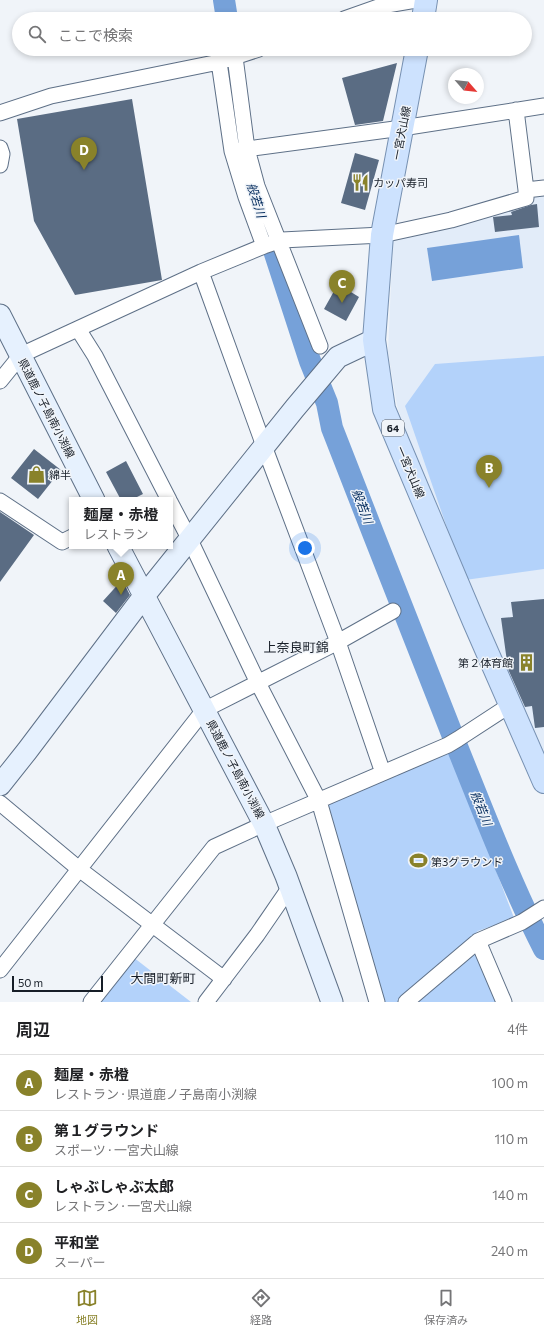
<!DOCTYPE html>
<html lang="ja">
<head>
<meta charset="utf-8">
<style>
  body { margin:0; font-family:Commissioner,"Noto Sans JP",sans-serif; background:#f2f2f2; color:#202124 }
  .compass { position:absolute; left:448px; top:68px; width:36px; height:36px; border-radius:50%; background:#fff; box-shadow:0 2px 6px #0003; rotate:118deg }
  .scale { position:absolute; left:12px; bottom:10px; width:91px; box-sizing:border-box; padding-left:4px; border:2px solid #171e28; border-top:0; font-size:11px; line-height:14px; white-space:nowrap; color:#171e28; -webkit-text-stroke:3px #f0f4f9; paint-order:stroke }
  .you { position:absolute; left:305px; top:548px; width:14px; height:14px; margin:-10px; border:3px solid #fff; border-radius:50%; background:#1a73e8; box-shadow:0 0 0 6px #1a73e833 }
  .badge { display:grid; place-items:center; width:26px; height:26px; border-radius:50%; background:#89822a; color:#fff; font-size:13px; font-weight:700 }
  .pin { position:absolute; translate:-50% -33px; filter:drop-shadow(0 1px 2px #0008) }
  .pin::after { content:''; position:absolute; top:21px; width:14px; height:12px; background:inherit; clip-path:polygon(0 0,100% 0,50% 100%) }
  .popup { position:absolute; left:69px; top:497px; width:104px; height:52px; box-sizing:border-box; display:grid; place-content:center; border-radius:0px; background:#fff; filter:drop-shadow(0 1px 3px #0005); font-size:13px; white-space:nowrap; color:#757577 }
  .popup b { font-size:15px; color:#202124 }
  .popup::after { content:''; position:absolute; left:50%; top:100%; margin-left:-8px; border:8px solid transparent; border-top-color:#fff }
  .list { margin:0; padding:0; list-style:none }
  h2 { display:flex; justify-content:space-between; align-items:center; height:52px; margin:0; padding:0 16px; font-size:17px }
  h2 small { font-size:13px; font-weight:400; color:#757577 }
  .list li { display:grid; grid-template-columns:26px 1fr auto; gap:12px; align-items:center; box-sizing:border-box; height:56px; padding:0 16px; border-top:1px solid #e0e0e0 }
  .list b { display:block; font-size:15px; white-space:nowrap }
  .list p { margin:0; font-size:13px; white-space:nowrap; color:#757577 }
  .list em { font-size:13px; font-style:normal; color:#757577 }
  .icon { flex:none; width:22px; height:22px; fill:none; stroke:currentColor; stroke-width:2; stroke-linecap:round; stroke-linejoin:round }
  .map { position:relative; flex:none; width:544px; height:1002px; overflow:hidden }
  .search { position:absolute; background:#fff; box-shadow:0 2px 6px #0003; left:12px; right:12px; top:12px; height:44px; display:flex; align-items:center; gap:10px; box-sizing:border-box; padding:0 14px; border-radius:22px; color:#757577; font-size:15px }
  .sheet { height:276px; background:#fff }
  nav { display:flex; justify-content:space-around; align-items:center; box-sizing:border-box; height:56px; border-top:1px solid #e0e0e0; background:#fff; font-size:11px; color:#757577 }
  nav a { display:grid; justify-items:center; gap:2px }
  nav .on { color:#89822a }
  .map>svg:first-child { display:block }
  .built { fill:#e2ecf9 }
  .green { fill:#b3d2fa }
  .water { fill:#76a1d9 }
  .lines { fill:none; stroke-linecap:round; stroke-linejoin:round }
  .river { stroke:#76a1d9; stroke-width:22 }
  .building { fill:#5a6c83 }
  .street-casing { stroke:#5e7087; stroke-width:17 }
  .secondary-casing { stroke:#5e7087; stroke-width:23 }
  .primary-casing { stroke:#7791b2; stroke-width:24 }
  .street { stroke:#fff; stroke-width:15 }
  .secondary { stroke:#e6f1fe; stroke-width:21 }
  .primary { stroke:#cde2fe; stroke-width:22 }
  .labels { text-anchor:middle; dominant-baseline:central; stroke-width:3; stroke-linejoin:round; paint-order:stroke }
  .shield { fill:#f0f4f9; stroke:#585e67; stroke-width:1 }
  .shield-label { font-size:10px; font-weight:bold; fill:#171e28 }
  .street-label { font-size:11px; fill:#171e28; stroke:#f0f4f9 }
  .poi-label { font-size:11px; fill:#171e28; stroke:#f0f4f9; text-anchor:start }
  .water-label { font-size:12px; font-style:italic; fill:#00295b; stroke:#f0f4f9 }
  .quarter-label { font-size:13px; fill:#171e28; stroke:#f0f4f9 }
</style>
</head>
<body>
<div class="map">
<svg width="544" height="1002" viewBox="0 0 544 1002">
  <rect width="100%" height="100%" fill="#f0f4f9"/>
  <path class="built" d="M544,191V779L420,475L397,406L388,352L393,239Z"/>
  <path class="green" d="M544,356V569L465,580L405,406L435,364Z
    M451,751L514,918L478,931L398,1002H384L327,804Z
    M476,951L498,1002H414Z
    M133,957L191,1002H99Z"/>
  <path class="water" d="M519,235L523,268L432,281L427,248Z"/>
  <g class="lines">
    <path class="river" d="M224,0L227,19
      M229,49V73L238,136
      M265,223L310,361L327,403L332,428C374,535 415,642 458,749C485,816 511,884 544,949"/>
  </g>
  <path class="building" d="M397,63L383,121L355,125L342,78Z
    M132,99L162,280L75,295L34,221L17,119Z
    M355,153L379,160L365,210L341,203Z
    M537,204L539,227L495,232L493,217L512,215L511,212L531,205Z
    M338,284L359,297L346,321L324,309Z
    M34,449L61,470L38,499L11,478Z
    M126,461L143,494L131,500H121L106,472Z
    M0,512L34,535L0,582Z
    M122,580L130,595L116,613L103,601Z
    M544,599V727L535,728L532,706L525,707L508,669L501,618L513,617L511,602Z"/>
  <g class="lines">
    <defs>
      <path id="street" d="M344,19L381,6L416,0
        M235,57L247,149L257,186L320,346
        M219,62L232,151L246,197L264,246
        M516,110L526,190
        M0,113L51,96L219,62L259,49
        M0,148L2,154L0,165
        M232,151L402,128L544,106
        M201,272L264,446L338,642L383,773
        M78,329L95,356L169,500
        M0,381L21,355L201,272L264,246L282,240L382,235L451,220L526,198V190L544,188
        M0,501L62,542L72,537
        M170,502L190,540L258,683L319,801L377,1002
        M0,803L79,869L224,979
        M478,941L504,1002
        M0,970L204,710L338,642L393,611
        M91,1002L214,847L264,824L448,745L458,739L510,705
        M206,1002L257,935L290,887
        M406,1002L478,941L522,922L544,908"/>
      <path id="secondary" d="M0,315L94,500
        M118,546L264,824L286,876L332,1002
        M0,785L27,751L144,596L295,408L338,357L374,340"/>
      <path id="primary" d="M423,19L426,0
        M417,49L382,235L374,340L384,409L474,622L544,782"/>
    </defs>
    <use href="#street" class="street-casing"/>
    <use href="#secondary" class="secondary-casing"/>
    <use href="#primary" class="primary-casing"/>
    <use href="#street" class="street"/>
    <use href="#secondary" class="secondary"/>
    <use href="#primary" class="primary"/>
  </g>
  <defs>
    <symbol id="restaurant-bare" viewBox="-9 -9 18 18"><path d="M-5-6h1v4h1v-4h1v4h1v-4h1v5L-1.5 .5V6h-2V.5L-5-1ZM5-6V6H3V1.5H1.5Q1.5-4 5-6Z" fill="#89822a" stroke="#f0f4f9" stroke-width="2.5" paint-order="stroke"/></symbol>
    <symbol id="shop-bare" viewBox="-9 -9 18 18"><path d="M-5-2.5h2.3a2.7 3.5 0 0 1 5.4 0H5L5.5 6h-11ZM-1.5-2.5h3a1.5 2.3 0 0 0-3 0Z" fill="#89822a" stroke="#f0f4f9" stroke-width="2.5" paint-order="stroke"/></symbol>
    <symbol id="building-bare" viewBox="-9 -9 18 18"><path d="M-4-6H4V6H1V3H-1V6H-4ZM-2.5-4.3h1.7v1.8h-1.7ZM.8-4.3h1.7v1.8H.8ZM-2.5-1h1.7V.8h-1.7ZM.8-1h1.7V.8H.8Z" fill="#89822a" stroke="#f0f4f9" stroke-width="2.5" paint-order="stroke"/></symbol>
    <symbol id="stadium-bare" viewBox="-9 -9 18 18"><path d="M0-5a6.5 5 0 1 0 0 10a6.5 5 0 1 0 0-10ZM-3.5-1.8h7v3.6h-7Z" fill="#89822a" stroke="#f0f4f9" stroke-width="2.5" paint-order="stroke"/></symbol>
  </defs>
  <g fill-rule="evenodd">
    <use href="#restaurant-bare" x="348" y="170" width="25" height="25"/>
    <use href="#shop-bare" x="24" y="462" width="25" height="25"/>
    <use href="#building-bare" x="514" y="650" width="25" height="25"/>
    <use href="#stadium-bare" x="406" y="848" width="25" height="25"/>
  </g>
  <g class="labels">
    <rect class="shield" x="382" y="420" width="22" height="16" rx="3"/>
    <g class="shield-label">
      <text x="393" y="428">64</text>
    </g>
    <g class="street-label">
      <text transform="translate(401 133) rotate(-79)">一宮犬山線</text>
      <text transform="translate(47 408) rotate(63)">県道鹿ノ子島南小渕線</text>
      <text transform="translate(411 472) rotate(67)">一宮犬山線</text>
      <text transform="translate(236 769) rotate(62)">県道鹿ノ子島南小渕線</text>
    </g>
    <g class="poi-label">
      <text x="373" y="182">カッパ寿司</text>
      <text x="49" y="474">綿半</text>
      <text x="513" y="662" text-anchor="end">第２体育館</text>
      <text x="431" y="861">第3グラウンド</text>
    </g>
    <g class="water-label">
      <text transform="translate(257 200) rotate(72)">般若川</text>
      <text transform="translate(363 506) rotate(69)">般若川</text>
      <text transform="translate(482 808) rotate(68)">般若川</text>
    </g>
    <g class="quarter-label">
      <text x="296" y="647">上奈良町錦</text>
      <text x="163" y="978">大間町新町</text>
    </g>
  </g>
</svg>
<svg class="compass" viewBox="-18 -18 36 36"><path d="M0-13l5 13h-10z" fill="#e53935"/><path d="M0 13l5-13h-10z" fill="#757577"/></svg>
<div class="scale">50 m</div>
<div class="you"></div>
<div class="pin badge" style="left:121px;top:595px">A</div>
<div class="popup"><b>麺屋・赤橙</b>レストラン</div>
<div class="pin badge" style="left:489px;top:488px">B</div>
<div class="pin badge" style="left:342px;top:303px">C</div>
<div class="pin badge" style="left:84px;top:170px">D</div>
<div class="search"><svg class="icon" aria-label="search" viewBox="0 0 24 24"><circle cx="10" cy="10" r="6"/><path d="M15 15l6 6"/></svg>ここで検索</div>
</div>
<section class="sheet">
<h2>周辺<small>4件</small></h2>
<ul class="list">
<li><span class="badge">A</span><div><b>麺屋・赤橙</b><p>レストラン · 県道鹿ノ子島南小渕線</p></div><em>100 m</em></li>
<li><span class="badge">B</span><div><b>第１グラウンド</b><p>スポーツ · 一宮犬山線</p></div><em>110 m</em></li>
<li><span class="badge">C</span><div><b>しゃぶしゃぶ太郎</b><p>レストラン · 一宮犬山線</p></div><em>140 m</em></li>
<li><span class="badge">D</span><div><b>平和堂</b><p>スーパー</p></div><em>240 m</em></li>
</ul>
</section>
<nav>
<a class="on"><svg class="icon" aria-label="map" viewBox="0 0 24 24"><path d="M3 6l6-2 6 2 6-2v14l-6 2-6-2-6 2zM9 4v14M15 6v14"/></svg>地図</a>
<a><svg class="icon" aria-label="directions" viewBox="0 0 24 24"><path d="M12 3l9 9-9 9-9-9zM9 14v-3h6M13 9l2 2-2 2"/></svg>経路</a>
<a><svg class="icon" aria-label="saved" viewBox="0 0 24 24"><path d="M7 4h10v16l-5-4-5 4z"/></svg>保存済み</a>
</nav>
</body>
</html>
